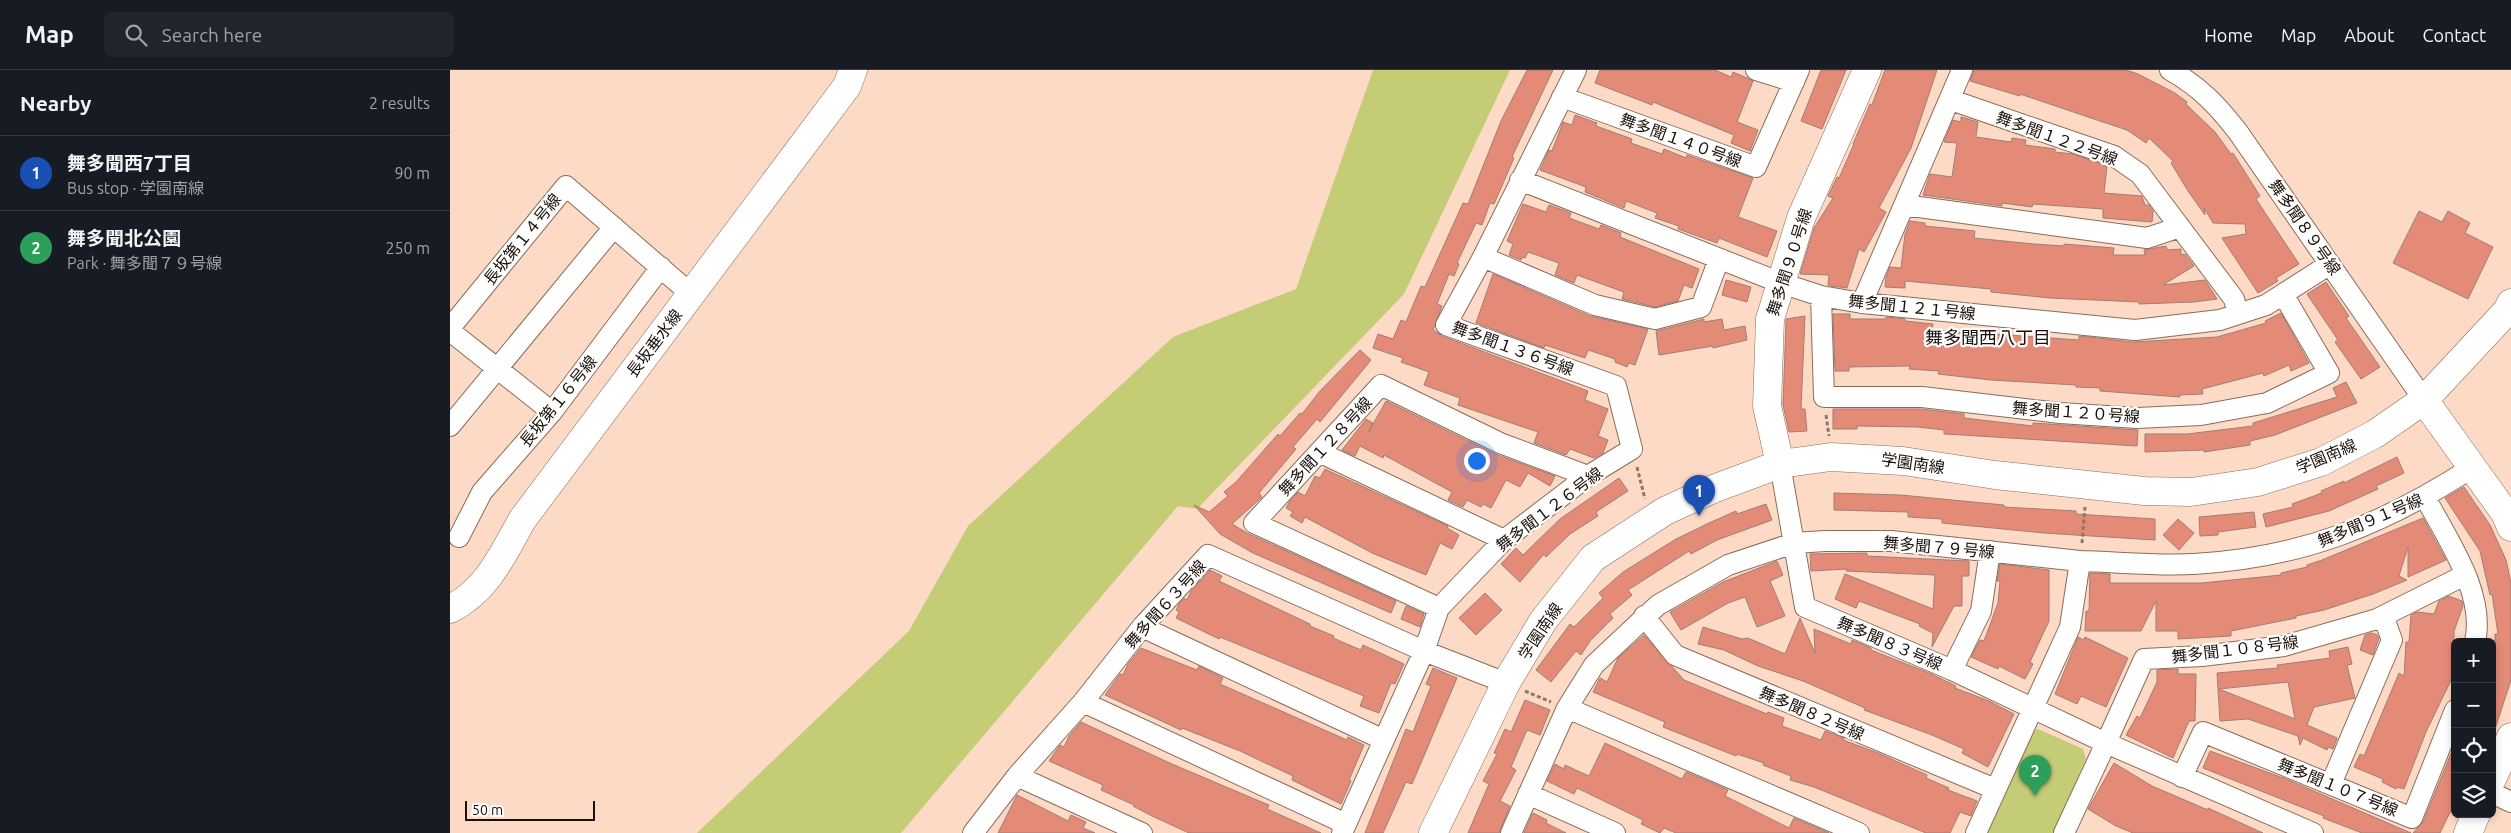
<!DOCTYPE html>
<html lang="en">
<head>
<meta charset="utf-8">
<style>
  body { margin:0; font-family:Ubuntu,"Noto Sans JP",sans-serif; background:#20242c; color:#f1f3f6 }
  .controls { position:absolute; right:15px; bottom:15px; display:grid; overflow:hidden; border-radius:8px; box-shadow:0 2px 8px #0003 }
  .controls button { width:45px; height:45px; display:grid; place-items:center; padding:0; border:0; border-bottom:1px solid #363941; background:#171b24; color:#f1f3f6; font:25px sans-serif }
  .scale { position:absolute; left:15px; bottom:12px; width:130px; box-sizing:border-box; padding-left:5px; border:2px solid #1b1009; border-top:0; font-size:14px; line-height:18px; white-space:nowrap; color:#1b1009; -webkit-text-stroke:4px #fff; paint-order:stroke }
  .you { position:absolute; left:1026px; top:390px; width:18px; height:18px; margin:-12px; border:4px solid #fff; border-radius:50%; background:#1a73e8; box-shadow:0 0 0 8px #1a73e833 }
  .badge { display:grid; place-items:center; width:32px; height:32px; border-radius:50%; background:#0f766e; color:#fff; font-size:16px; font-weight:700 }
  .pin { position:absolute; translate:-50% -41px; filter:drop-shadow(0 1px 2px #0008) }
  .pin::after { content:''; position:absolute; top:26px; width:18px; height:15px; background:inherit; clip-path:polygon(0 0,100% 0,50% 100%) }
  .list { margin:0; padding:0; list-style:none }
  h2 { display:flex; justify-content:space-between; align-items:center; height:65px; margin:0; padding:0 20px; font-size:21px }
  h2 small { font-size:16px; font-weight:400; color:#9ea1a6 }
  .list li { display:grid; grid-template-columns:32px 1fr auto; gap:15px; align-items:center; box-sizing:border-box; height:75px; padding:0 20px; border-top:1px solid #363941 }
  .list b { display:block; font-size:19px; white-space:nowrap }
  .list p { margin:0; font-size:16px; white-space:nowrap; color:#9ea1a6 }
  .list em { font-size:16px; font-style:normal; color:#9ea1a6 }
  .icon { flex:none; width:28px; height:28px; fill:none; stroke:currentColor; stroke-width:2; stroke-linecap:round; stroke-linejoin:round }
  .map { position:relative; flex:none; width:2061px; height:763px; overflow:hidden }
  header { display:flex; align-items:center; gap:30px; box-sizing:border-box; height:70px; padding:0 25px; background:#171b24; border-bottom:1px solid #363941 }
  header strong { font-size:24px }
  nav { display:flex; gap:28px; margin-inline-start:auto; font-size:18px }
  .search { width:350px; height:45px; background:#20242c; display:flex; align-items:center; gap:12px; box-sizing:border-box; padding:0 18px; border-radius:8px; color:#9ea1a6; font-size:19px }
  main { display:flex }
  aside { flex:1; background:#171b24 }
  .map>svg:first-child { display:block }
  .green { fill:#c4cc76 }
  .building { fill:#e48b78; stroke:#a27d75; fill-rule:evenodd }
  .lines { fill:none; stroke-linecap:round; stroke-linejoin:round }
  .street-casing { stroke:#8a6c5a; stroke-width:22 }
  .secondary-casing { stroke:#8a6c5a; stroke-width:29 }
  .path { stroke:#8e7769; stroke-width:3; stroke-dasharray:4 2.5; stroke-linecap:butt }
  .street { stroke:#fff; stroke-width:20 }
  .secondary { stroke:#fff; stroke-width:28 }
  .labels { text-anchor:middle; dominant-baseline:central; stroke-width:4.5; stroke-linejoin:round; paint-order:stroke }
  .street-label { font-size:16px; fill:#1b1009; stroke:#fff }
  .neighbourhood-label { font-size:18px; fill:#1b1009; stroke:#fff }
</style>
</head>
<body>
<header>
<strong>Map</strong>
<div class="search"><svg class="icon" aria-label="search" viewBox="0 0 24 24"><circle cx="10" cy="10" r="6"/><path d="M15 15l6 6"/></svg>Search here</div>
<nav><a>Home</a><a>Map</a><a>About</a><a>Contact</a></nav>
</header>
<main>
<aside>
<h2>Nearby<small>2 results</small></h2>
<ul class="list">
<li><span class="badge" style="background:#1a4fb4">1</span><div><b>舞多聞西7丁目</b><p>Bus stop · 学園南線</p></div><em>90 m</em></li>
<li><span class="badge" style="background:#2e9e5b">2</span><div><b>舞多聞北公園</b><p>Park · 舞多聞７９号線</p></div><em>250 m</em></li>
</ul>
</aside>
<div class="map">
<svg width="2061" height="763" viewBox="0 0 2061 763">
  <rect width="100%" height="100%" fill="#fddac6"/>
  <path class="green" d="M923,0H1060L954,224L747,439L728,436L451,763H247L459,561L518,456L723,267L846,219Z
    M1588,659L1633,679L1636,689L1603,763H1535L1578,663Z"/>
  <path class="building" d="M1077,0H1103L1062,87L1064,88L1044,134L1040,133L1032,155L1026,153L1007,193L1009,194L1004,206L999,204L987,234L992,236L983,260L992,266L1138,321L1135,330L1158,339L1148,366L1158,370L1153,383L1144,388L1120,379L1116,385L1084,373L1088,362L1008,335L1010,328L974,315L979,302L951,292L953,288L923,278L928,264L943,269L951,250L956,252L971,216L975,217L1013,133L1018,134L1051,51Z
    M1150,0H1265L1281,7L1283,2L1297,8L1303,11L1287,52L1308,60L1300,81L1281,73L1284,65L1203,32L1202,35L1145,13Z
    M1371,0H1396L1372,59L1351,51Z
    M1435,0H1487L1461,78L1429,138L1436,142L1414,182L1409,179L1397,218L1381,216L1378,215L1379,205L1350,204L1364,158L1383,128L1378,126L1387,107L1389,108L1404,74H1403L1420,34L1422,35Z
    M1524,0H1676L1688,4L1725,23L1737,32L1736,34L1765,62L1781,84L1783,83L1810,126L1806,129L1849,194L1826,208L1828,211L1808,223L1772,168L1796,164L1795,154L1763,153L1754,138L1755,145L1738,121L1721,93L1723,91L1699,68L1696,73L1677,60L1647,50L1570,24V26L1520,11Z
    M1125,45L1147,53L1146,56L1182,69L1181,73L1212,84L1214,79L1236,88L1237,85L1303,108L1288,147L1327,161L1317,187L1269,168L1267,173L1228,159L1229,156L1205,148L1207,143L1176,131L1174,138L1135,122L1136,117L1090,100L1099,80L1102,81L1113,52L1122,55Z
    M1511,47L1528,52L1526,67L1561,72L1562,68L1576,70L1575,75L1605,79V82L1623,84L1657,96L1654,123L1692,126L1695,135H1699L1703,141L1702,152L1653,148V139L1583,134L1582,137L1552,133V136L1473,125L1480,104L1502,107L1507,73L1494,72L1503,50L1511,52Z
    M1073,134L1096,142L1099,135L1121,143L1119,148L1149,159L1151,155L1171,163L1170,167L1249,199L1242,218L1234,215L1228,231L1205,237L1172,229L1174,222L1127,205L1124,213L1105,205L1109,193L1078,182L1075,188L1072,187L1071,190L1059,185L1063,174L1057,171Z
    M1969,141L1992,152L1998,141L2020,153L2015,163L2043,177L2018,229L1943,193Z
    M1460,151L1475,153V156L1525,161L1524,168L1584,174L1614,176V174L1664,178L1663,185H1695L1694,180L1716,176L1717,180L1731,179V185L1735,184L1744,196L1713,215L1755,210L1767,229L1744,232L1689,234V232L1600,228L1541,222V219L1455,211V218L1435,217L1436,207L1440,197L1451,198L1455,164Z
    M1043,204L1140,246L1198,259L1185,295L1179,293L1177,297L1165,292V289L1138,280L1135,288L1095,275L1094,278L1026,253Z
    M1276,210L1301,217L1297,232L1272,225Z
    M1876,212L1899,246L1896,248L1930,297L1911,309L1885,272L1888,270L1857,224Z
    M1831,243L1859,293L1841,301L1839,295L1814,306L1813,303L1752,319L1753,324L1730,325V327L1650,321V318L1626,317V315L1541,310L1488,304L1489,301L1459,299L1460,296L1399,297V301H1385L1383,244H1400V249H1436V247L1455,249V251L1483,254L1482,259L1544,266V264L1629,270V266L1683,272L1767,267L1816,253L1815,251Z
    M1355,246L1351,339H1355L1357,361L1339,362L1333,335L1336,252V249Z
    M1254,249V252L1272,249L1274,260L1295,256L1297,270L1263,278V276L1209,285L1206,261Z
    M910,280L921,290L870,352L867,349L843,377L846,379L809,423L812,427L782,454L799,464L946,531L941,543L803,483L770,464L744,435L759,442L778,426L774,422L786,412L828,364L830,366L850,343L852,344L870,321Z
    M1896,312L1907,333L1825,365L1800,371V375L1754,382V380L1695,382V364H1737L1803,356V353L1887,327L1883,318Z
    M936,331L1045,384L1105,406L1100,416L1078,403L1070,417L1056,410L1041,438L1033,434L1031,437L1017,430L1013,437L998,430L1002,422L934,385L933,388L910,376L905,386L892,380L916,349L923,353L918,363Z
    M1383,339H1471L1514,344V348L1583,356V353L1688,360L1687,376L1512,365L1494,364V360L1468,357L1407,356V359H1383Z
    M1947,387L1954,403L1926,416L1928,419L1879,441L1816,457L1813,444L1843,437L1842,434L1872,423L1871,421L1894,411V413Z
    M875,399L998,456L997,458L1009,465L1002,479L990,473L976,505L922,483L855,447L852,453L840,446L843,442L836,438L840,431L848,422L855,426L865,406L870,408Z
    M1169,408L1178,421L1146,442L1148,446L1120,464L1096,487L1094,484L1070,512L1051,494L1066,478L1073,485L1110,449Z
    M2014,417L2040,455L2056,490L2061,513V610L2045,659H2042V591H2045V564H2048L2042,524L2040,525L2030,481L1995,428Z
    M1384,423L1451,425L1554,435V437L1626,441V444L1705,449V470L1594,463L1492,453V449L1458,447V442L1384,440Z
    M1316,434L1322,450L1267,470L1241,484L1239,481L1178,520L1182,525L1160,544L1163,548L1140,571L1131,585L1126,581L1101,612L1086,600L1120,554L1124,557L1153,528L1149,523L1173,502L1226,469L1259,453L1286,441L1287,444Z
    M1804,442L1806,457L1768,462V465L1750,466L1749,447Z
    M1973,448L1996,490L1958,507V477L1949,506L1957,510L1923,524L1874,540L1846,546V548L1781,561V566L1728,569V561H1706V531L1691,561H1635L1636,541H1639L1640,503L1660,504V513H1752L1831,505V503L1857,497V495L1872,490Z
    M1728,449L1744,463L1729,480L1713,465Z
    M1417,483V486L1519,491V506H1512V536H1504L1482,577L1483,563L1469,556L1470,554L1409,531L1406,538L1385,529L1395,504L1483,539L1485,505L1396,501L1397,499L1361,501L1360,484Z
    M1327,491L1333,505L1320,511L1335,546L1307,557L1295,527L1278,533L1231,560L1220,542L1273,512Z
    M1550,494L1599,500V551L1580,592L1583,594L1575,609L1549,596L1548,599L1521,587L1530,570L1534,571L1548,533L1550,511H1547Z
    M760,500L772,506L769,511L860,554V556L884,566L883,568L911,580L913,575L954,594L945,614L941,613L929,643L910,636L914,626L770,567L769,569L726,548L729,542L726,540L729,534L734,528L737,530L741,521Z
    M1035,523L1052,540L1026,565L1009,548Z
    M1999,526L2012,531L2013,536L2004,561V604L1976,662L1954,719L1947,717L1946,719L1932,712L1933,709L1904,697L1910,684L1914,686L1949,603L1954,606L1956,572H1959L1961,545L1967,542L1984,544L1989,531Z
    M956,536L974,544L970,557L951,549Z
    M1350,548L1365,583L1364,559L1401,574L1402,570L1421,578V580L1479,603L1506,616L1505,618L1539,631L1564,644L1538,697L1512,683L1514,679L1482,665L1414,640L1415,638L1353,611L1308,596L1274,580L1248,574L1253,557L1292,569L1298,568L1335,584Z
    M1922,563L1927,565L1929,568L1923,585L1910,580L1915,565Z
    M1194,565L1234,610L1317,644L1318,642L1334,648L1332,656L1371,670L1375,661L1394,668L1393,670L1428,683L1477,705L1476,708L1499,718L1498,720L1527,731L1521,746L1510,742L1500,763H1476L1364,717L1340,710L1341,706L1313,695L1314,693L1287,684L1286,686L1213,657L1215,652L1143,622L1150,608L1157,612L1168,588Z
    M1628,567L1634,570L1635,567L1678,588L1656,637L1631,626L1627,634L1605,624Z
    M1898,577L1902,594L1897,595L1905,628L1864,637L1857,655L1887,668L1883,679L1878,677L1877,680L1853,668L1850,675L1848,666L1798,649L1770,651L1767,603L1828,598L1827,595L1880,588L1879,581ZM1838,612L1845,649L1769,619Z
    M691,578L747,600L749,596L773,608L770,614L897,670L898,667L914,675L899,710L901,711L891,734L842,710L843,706L790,681L732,658L731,660L655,625L670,604L673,605L678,594Z
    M983,598L1007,608L962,714L956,712L933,763H915L956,659L963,662L981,616L976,614Z
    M1728,599V604H1746L1745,651H1739L1723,688L1676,665L1687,646L1690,648L1707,612V600Z
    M1075,630L1100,640L1090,665L1077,660L1061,697L1066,700L1050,731L1060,736L1049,763H1018L1039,714L1033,711L1047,684L1044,683L1055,659L1061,662Z
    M631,652L722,694L802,728L819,735L817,739L871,763H739L702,746L683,736L684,735L651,720L653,715L599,691L610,675L614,677L619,666Z
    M1155,673L1232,709L1236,702L1262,713L1278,720L1275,726L1339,758L1344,748L1379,763H1226L1214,758L1210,763L1191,754L1193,750L1127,718L1124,724L1097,711L1105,694L1114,699L1115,695L1139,706Z
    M2005,674V732L1990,763H1963L1973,752Z
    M1760,681L1836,709L1961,763H1912L1873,748L1874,746L1753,698Z
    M1664,693L1702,716L1758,740V738L1813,763H1683L1666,756L1638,739Z
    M567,725L618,751L621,745L636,752L633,758L645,763H548Z
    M1083,743L1097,750L1096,753L1116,763H1074Z"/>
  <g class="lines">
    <defs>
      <path id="street" d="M1306,0L1344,12
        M1720,0C1750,17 1767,35 1788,62L1974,330
        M1112,27L1306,97L1349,0
        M1501,30L1664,86L1690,104L1784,229L1788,244
        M1070,110L1331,213L1371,226L1412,233L1685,260L1770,250L1816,235L1880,194
        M1454,135L1697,168L1730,157
        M1033,187L1145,235L1205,249L1251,237L1269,189
        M1371,226L1374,327H1472L1610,343L1687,348L1751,345L1817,333L1879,303L1833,224
        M1412,233L1512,0
        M0,258L116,116L241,224
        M0,261L102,342
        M0,356L164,157
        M869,382L1054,470
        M1330,394L1355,537L1502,600L1656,673L1614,763
        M1975,427C1997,469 2036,523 2025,572
        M9,467L32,422L102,342L211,197
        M1630,491C1668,492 1707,496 1744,494C1852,488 1933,455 2023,397
        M989,538L804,453L931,315L1050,373L1138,406
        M1194,546L1225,585L1545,719
        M692,557L934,670
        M1502,600L1531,541L1540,481
        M633,632L896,754
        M1117,638L1409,763
        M567,706L692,763
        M1732,707L1753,662L1962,748L2005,640
        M1881,714L1942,570L1933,546
        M2042,723L2061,732
        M1078,724L1165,763
        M523,763L567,706L633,632L692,557L758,485L974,581L1056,613
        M892,763L974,581L989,538L1054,470L1138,406L1182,379L1166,316L996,255L1033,187L1126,0
        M1061,763L1117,638L1144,595L1208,535L1278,495L1344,473L1375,471H1441L1630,491L1620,557L1526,763
        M1863,763L1656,673L1694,589L1752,586L1834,576L1927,549L2015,505"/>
      <path id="secondary" d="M1974,330L2055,443L2061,457
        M1330,394L1317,336L1320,249L1351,148L1417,0
        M0,539C37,521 53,484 72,450L397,16L403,0
        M2042,709L2061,667
        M983,763L1056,613L1093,551L1143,488L1215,441L1263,419L1330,394L1381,387L1453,391L1545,405L1694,421L1741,422L1808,412L1871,392L1925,364L1974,330L2057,241L2061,233
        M2018,763L2026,744"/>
    </defs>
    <use href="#street" class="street-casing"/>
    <use href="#secondary" class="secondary-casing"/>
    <path class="path" d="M1376,345L1379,366
      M1187,397L1195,429
      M1632,473L1635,437
      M1075,621L1101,632"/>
    <use href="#street" class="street"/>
    <use href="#secondary" class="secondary"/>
  </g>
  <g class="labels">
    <g class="street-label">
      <text transform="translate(1607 68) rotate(20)">舞多聞１２２号線</text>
      <text transform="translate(1231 70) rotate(20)">舞多聞１４０号線</text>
      <text transform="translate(1855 157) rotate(55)">舞多聞８９号線</text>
      <text transform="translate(72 169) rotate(-51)">長坂第１４号線</text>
      <text transform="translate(1339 192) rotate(-72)">舞多聞９０号線</text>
      <text transform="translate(1462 237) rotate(6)">舞多聞１２１号線</text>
      <text transform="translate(204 273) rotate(-53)">長坂垂水線</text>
      <text transform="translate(1063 278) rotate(20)">舞多聞１３６号線</text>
      <text transform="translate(108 331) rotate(-51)">長坂第１６号線</text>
      <text transform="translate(1626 342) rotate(4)">舞多聞１２０号線</text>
      <text transform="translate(875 376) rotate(-47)">舞多聞１２８号線</text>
      <text transform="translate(1876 386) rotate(-23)">学園南線</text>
      <text transform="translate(1463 393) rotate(8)">学園南線</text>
      <text transform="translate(1099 439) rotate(-37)">舞多聞１２６号線</text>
      <text transform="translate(1920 450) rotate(-23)">舞多聞９１号線</text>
      <text transform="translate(1489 477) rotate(5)">舞多聞７９号線</text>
      <text transform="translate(715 534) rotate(-48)">舞多聞６３号線</text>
      <text transform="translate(1090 561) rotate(-56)">学園南線</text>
      <text transform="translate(1440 573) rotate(23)">舞多聞８３号線</text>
      <text transform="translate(1785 579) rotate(-7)">舞多聞１０８号線</text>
      <text transform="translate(1362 643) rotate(23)">舞多聞８２号線</text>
      <text transform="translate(1888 717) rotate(22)">舞多聞１０７号線</text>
    </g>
    <g class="neighbourhood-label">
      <text x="1538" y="267">舞多聞西八丁目</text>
    </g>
  </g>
</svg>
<div class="controls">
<button>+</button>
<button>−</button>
<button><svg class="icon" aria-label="locate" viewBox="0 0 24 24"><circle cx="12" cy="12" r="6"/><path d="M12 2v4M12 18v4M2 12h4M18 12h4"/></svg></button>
<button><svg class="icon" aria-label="layers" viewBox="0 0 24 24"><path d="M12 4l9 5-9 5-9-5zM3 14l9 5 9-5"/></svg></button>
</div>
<div class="scale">50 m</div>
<div class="you"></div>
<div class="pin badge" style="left:1249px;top:446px;background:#1a4fb4">1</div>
<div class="pin badge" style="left:1585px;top:726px;background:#2e9e5b">2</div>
</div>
</main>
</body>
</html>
